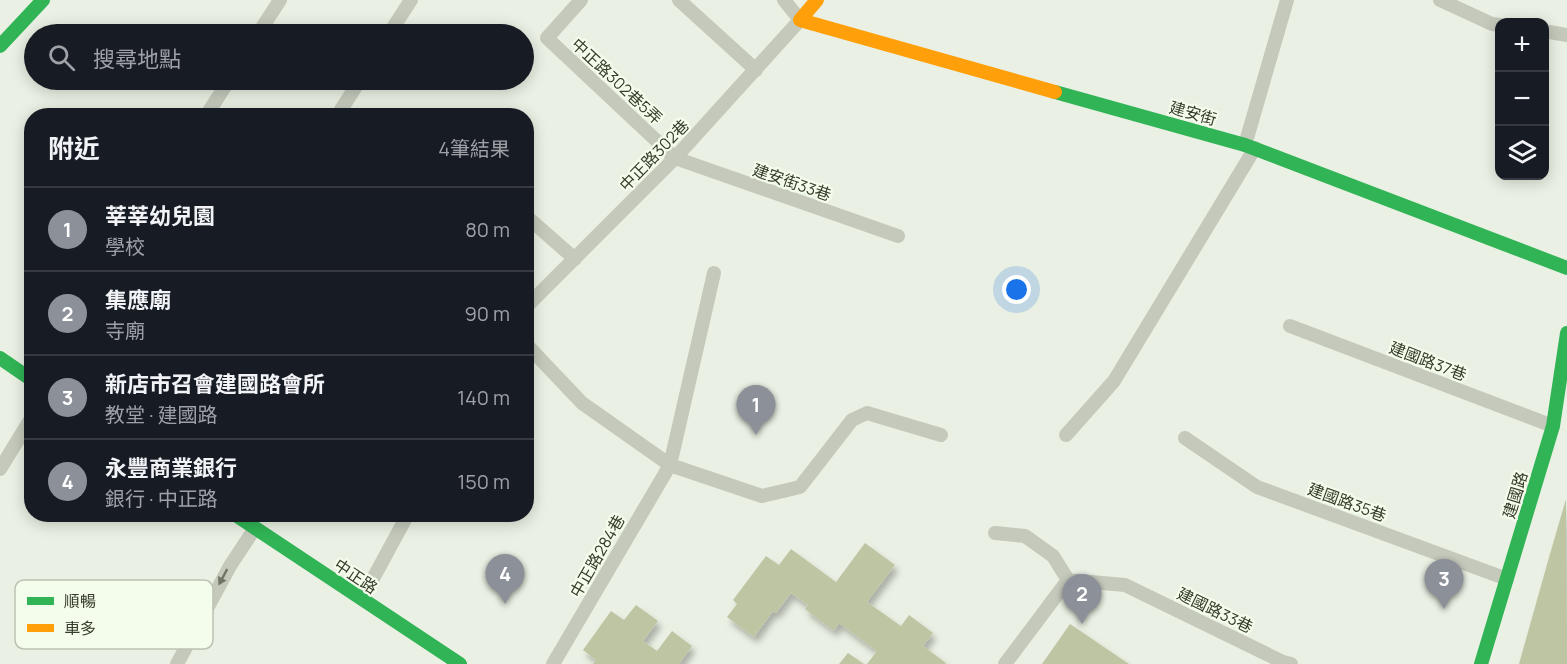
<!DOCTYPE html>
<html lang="zh-TW">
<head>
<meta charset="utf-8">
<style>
  body { margin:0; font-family:Manrope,"Noto Sans TC",sans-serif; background:#242831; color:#f1f3f6 }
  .controls { position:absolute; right:18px; top:18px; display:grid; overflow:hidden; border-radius:12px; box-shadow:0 3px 15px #0003 }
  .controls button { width:54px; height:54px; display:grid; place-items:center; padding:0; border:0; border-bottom:2px solid #363941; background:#171b24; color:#f1f3f6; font:30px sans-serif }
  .you { position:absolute; left:1017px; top:290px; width:21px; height:21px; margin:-15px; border:4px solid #fff; border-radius:50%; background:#1a73e8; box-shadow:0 0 0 9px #1a73e833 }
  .badge { display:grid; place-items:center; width:39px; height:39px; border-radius:50%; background:#8c9099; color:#fff; font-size:20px; font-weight:700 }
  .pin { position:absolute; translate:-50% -50px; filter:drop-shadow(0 2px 3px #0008) }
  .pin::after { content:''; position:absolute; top:32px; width:21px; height:18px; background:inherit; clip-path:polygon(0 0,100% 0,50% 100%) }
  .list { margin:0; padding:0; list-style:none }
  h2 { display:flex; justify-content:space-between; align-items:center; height:78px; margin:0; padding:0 24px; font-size:26px }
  h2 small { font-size:20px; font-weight:400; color:#9ea1a6 }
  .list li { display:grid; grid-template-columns:39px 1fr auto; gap:18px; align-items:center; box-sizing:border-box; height:84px; padding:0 24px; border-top:2px solid #363941 }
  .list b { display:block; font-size:22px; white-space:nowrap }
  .list p { margin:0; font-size:20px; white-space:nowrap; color:#9ea1a6 }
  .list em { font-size:20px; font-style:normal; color:#9ea1a6 }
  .icon { flex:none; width:33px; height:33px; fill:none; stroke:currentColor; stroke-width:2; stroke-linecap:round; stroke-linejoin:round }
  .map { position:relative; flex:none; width:1567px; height:664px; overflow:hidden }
  .search { position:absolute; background:#171b24; box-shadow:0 3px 15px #0003; left:24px; top:24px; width:510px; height:66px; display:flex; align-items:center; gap:15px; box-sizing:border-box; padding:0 21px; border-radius:33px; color:#9ea1a6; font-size:22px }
  .panel { position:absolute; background:#171b24; box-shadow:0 3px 15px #0003; left:24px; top:108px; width:510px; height:414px; border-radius:24px }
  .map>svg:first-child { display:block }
  .building { fill:#bec5a3; filter:url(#shadow) }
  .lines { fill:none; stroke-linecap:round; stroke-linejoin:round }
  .lane { stroke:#c4c9bc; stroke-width:14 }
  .fast { stroke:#30b455; stroke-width:14 }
  .slow { stroke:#ff9f0a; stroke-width:14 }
  .oneway { fill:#6f7464 }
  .labels { text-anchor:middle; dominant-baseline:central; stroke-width:4.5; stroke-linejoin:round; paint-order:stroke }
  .street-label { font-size:16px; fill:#373b29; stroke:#f4fcec }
  .key { fill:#f4fcec; stroke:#bbc2b2; stroke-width:1.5 }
  .key-label { font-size:16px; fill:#373b29 }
</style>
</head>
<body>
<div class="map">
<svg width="1567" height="664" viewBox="0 0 1567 664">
  <defs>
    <filter id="shadow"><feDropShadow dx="3.5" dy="6" stdDeviation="3" flood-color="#0004"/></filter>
  </defs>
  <rect width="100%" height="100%" fill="#eaf0e3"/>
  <path class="building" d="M1566,499L1567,664H1519L1548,561Z
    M865,543L895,565L867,602L901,626L909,615L933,633L923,646L946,663L945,664H867L877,651L839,623L834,631L805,609L808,605L791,593L776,613L773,611L754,637L727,617L737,604L733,600L766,556L779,565L791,549L836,582Z
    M636,605L658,621L643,641L657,651L672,631L692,646L679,664H593L596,660L583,650L611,611L624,620Z
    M1070,624L1129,664H1042Z
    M848,653L864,664H839Z"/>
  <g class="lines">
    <path class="lane" d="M581,0L547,38L675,158L898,236
      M679,0L756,70
      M1440,0L1492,24L1500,25
      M1544,31L1567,35
      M258,34L280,0
      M389,34L411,0
      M206,116L229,80
      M337,116L360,80
      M1245,145L1287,0
      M526,216L575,259
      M526,307L675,158L800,20L784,0
      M1290,326L1553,426
      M526,344L582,403L670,465L762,496L800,487L852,420L867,413L941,435
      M1066,435L1114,381L1255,148
      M1185,438L1257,487L1507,579
      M0,469L32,417
      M995,533L1025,536L1053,556L1068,580
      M362,599L408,514
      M177,664L230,566L255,528
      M553,664L670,465L714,273
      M1005,664L1068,580L1125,585L1283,662L1291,664"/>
    <path class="fast" d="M0,46L43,0
      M1055,92L1245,145L1567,268
      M0,358L32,380
      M234,514L460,664
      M1481,664L1553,426L1567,333"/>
    <path class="slow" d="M817,0L800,20L1055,92"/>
  </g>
  <defs><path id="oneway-solid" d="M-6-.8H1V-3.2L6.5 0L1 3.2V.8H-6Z" transform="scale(1.5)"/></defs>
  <use class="oneway" href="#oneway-solid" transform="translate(223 577) rotate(118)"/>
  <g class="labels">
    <g class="street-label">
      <text transform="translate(617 81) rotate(43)">中正路302巷5弄</text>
      <text transform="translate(1193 113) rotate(16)">建安街</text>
      <text transform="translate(654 155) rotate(-46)">中正路302巷</text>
      <text transform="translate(792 182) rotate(19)">建安街33巷</text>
      <text transform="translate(1428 361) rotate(21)">建國路37巷</text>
      <text transform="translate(1515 495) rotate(-73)">建國路</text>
      <text transform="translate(1347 502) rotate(20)">建國路35巷</text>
      <text transform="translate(597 556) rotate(-60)">中正路284巷</text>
      <text transform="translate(356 576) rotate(34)">中正路</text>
      <text transform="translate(1215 610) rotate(26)">建國路33巷</text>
    </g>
  </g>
  <rect x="15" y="580" width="198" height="69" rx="9" class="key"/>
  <rect x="27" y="597" width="27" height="8" fill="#30b455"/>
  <rect x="27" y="624" width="27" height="8" fill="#ff9f0a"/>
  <g class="key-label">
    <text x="64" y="607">順暢</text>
    <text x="64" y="634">車多</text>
  </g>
</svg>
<div class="controls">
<button>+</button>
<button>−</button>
<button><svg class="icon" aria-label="layers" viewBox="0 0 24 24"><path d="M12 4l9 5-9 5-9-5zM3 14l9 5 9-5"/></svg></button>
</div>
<div class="you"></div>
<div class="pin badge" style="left:756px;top:435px">1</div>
<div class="pin badge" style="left:1082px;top:624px">2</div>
<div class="pin badge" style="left:1444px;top:609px">3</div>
<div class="pin badge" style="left:505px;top:604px">4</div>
<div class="search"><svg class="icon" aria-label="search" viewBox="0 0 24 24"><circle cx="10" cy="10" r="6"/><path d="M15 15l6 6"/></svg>搜尋地點</div>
<section class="panel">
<h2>附近<small>4筆結果</small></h2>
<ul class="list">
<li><span class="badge">1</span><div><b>莘莘幼兒園</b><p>學校</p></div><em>80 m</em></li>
<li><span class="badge">2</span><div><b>集應廟</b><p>寺廟</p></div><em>90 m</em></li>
<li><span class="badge">3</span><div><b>新店市召會建國路會所</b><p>教堂 · 建國路</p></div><em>140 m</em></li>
<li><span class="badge">4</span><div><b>永豐商業銀行</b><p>銀行 · 中正路</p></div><em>150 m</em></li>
</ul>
</section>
</div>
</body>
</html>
